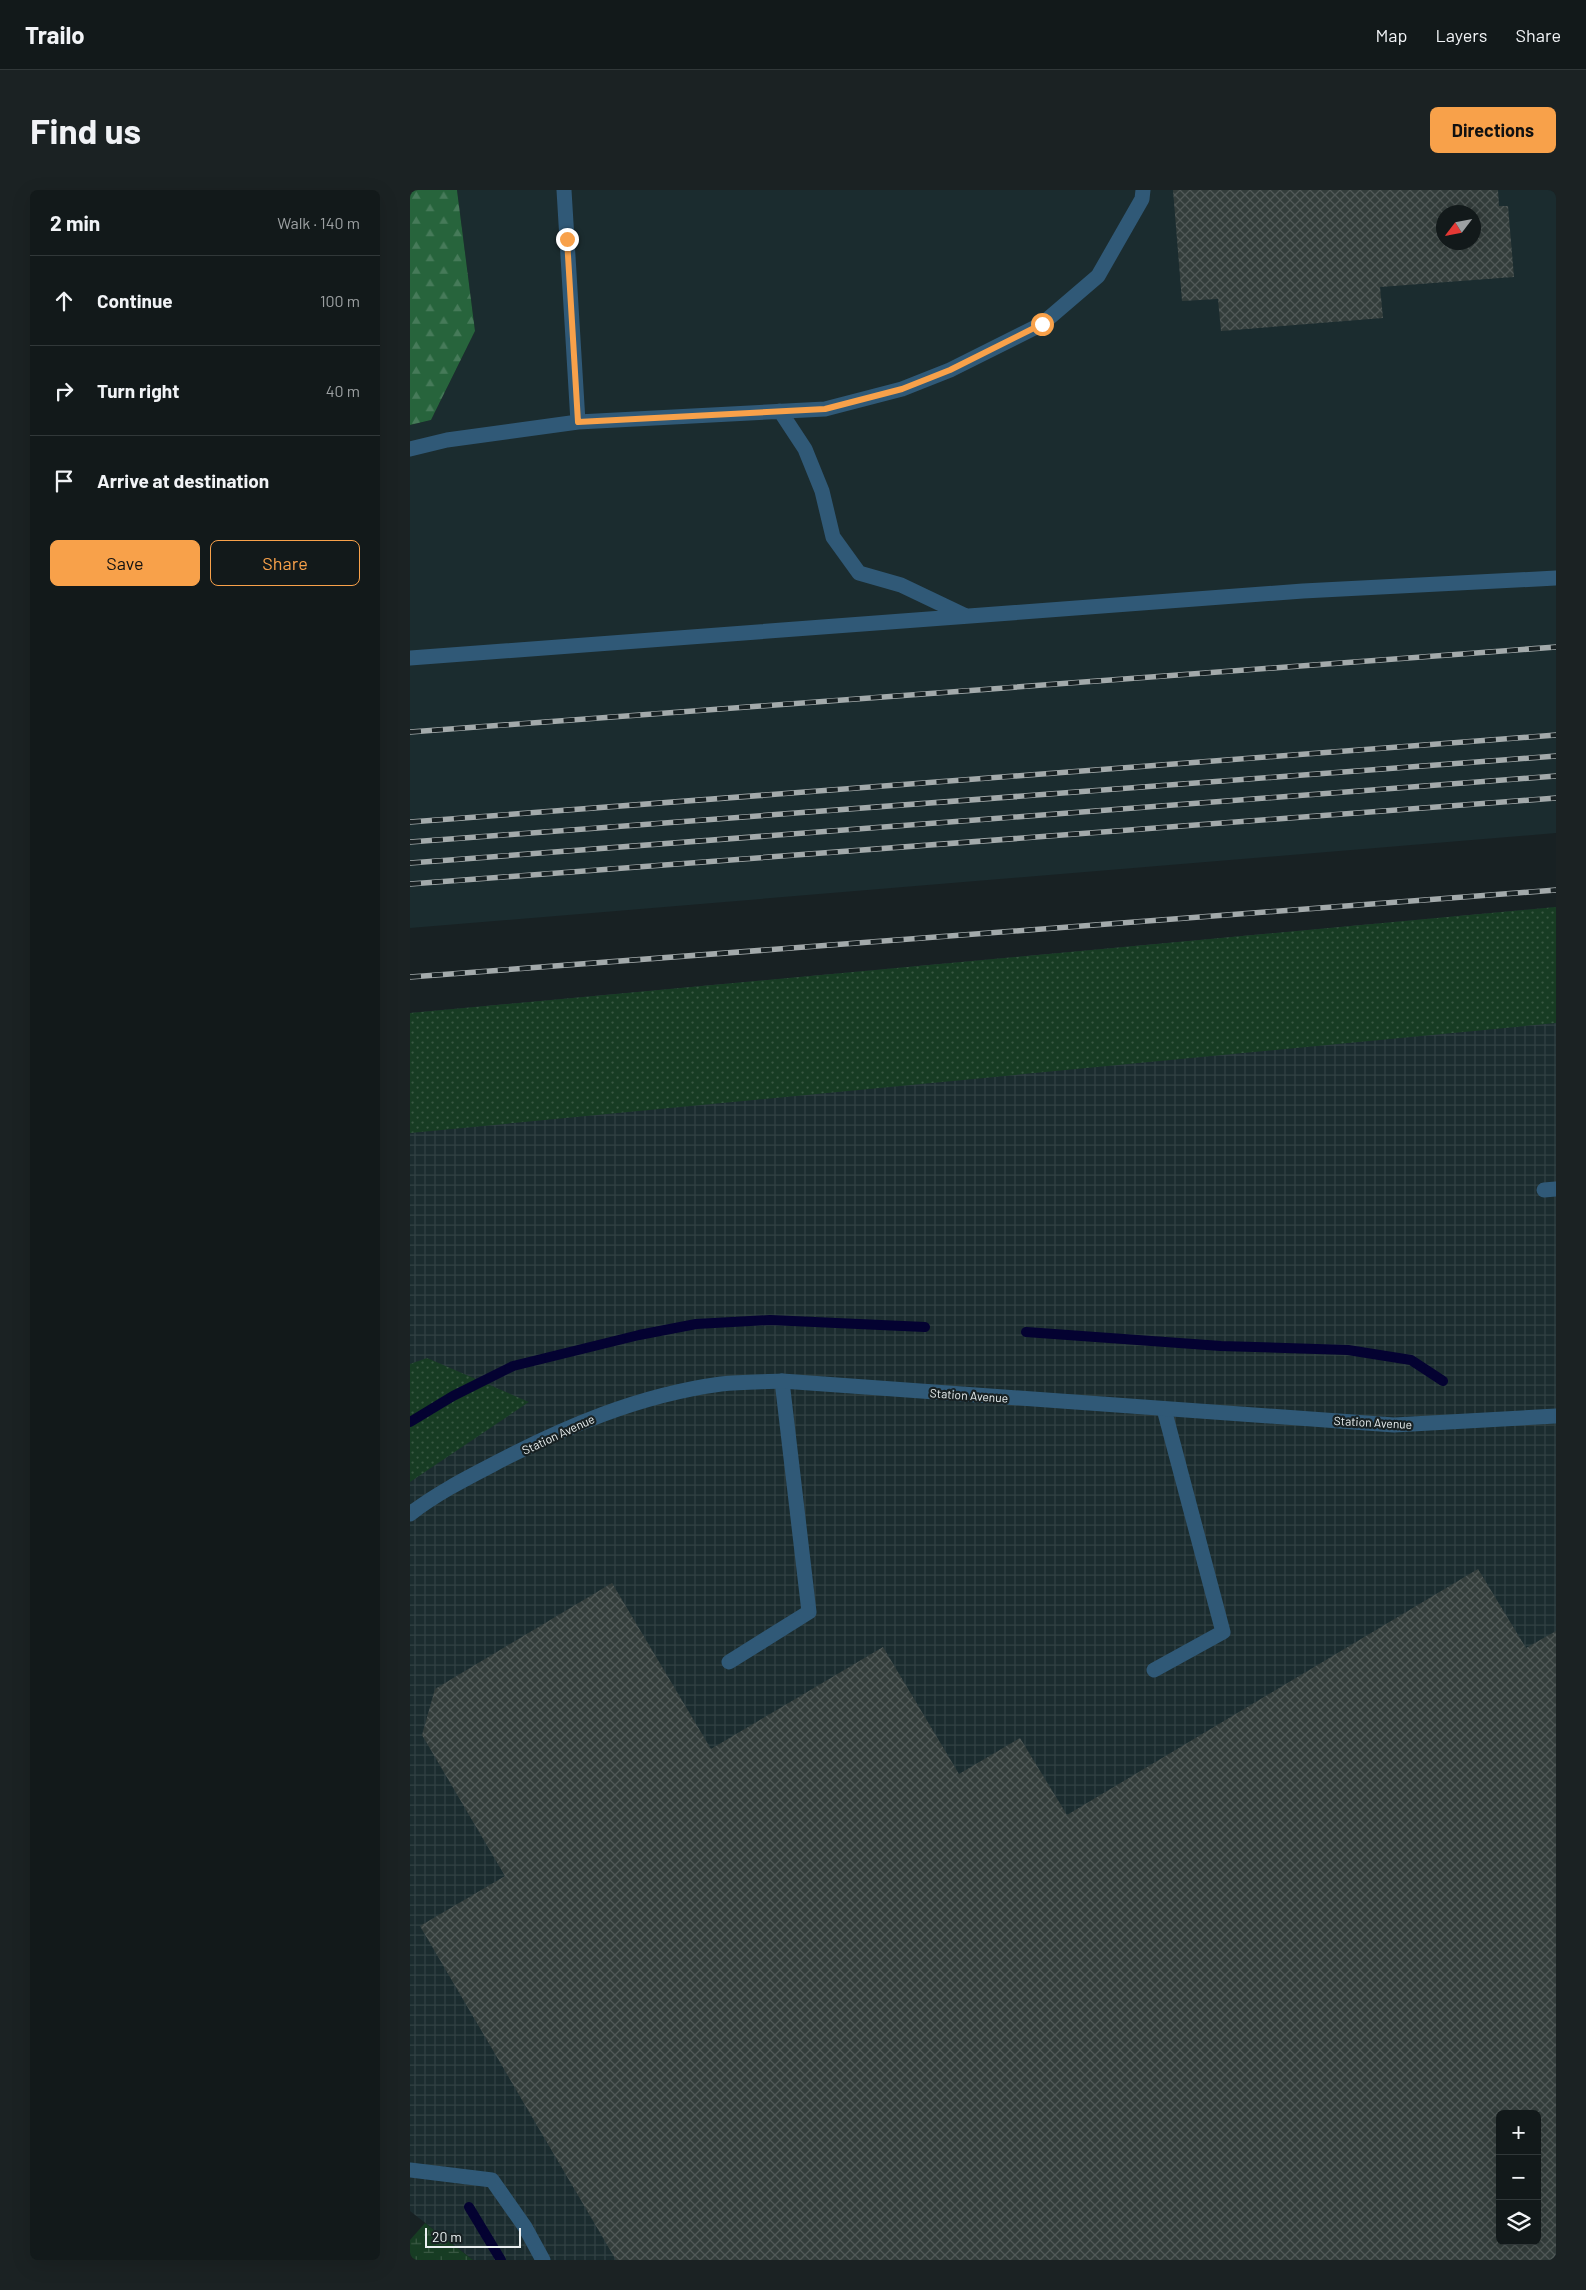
<!DOCTYPE html>
<html lang="en">
<head>
<meta charset="utf-8">
<style>
  body { margin:0; font-family:Barlow,sans-serif; background:#1b2223; color:#f1f3f6 }
  .controls { position:absolute; right:15px; bottom:15px; display:grid; overflow:hidden; border-radius:8px; box-shadow:0 5px 20px #0002 }
  .controls button { width:45px; height:45px; display:grid; place-items:center; padding:0; border:0; border-bottom:1px solid #313839; background:#12191a; color:#f1f3f6; font:25px sans-serif }
  .compass { position:absolute; left:1026px; top:15px; width:45px; height:45px; border-radius:50%; background:#12191a; box-shadow:0 5px 20px #0002; rotate:238deg }
  .scale { position:absolute; left:15px; bottom:12px; width:96px; box-sizing:border-box; padding-left:5px; border:2px solid #eaf0f1; border-top:0; font-size:14px; line-height:18px; white-space:nowrap; color:#eaf0f1; -webkit-text-stroke:4px #182123; paint-order:stroke }
  .stop { position:absolute; width:15px; height:15px; margin:-11px; border:4px solid #f8a14a; border-radius:50%; background:#fff }
  .stop.end { background:#f8a14a; border-color:#fff; box-shadow:0 1px 5px #0008 }
  .list { margin:0; padding:0; list-style:none }
  h2 { display:flex; justify-content:space-between; align-items:center; height:65px; margin:0; padding:0 20px; font-size:21px }
  h2 small { font-size:16px; font-weight:400; color:#9ca0a2 }
  .list li { display:grid; grid-template-columns:32px 1fr auto; gap:15px; align-items:center; box-sizing:border-box; height:90px; padding:0 20px; border-top:1px solid #313839 }
  .list b { display:block; font-size:19px; white-space:nowrap }
  .list em { font-size:16px; font-style:normal; color:#9ca0a2 }
  .actions { display:flex; gap:10px; padding:15px 20px }
  .actions a { flex:1; padding:11px 0; border:1px solid #f8a14a; border-radius:8px; text-align:center; font-size:18px; color:#f8a14a }
  .actions .main { background:#f8a14a; color:#111 }
  .icon { flex:none; width:28px; height:28px; fill:none; stroke:currentColor; stroke-width:2; stroke-linecap:round; stroke-linejoin:round }
  .map { position:relative; flex:none; width:1146px; height:2070px; overflow:hidden; border-radius:8px }
  header { display:flex; align-items:center; gap:30px; box-sizing:border-box; height:70px; padding:0 25px; background:#12191a; border-bottom:1px solid #313839 }
  header strong { font-size:24px }
  nav { display:flex; gap:28px; margin-inline-start:auto; font-size:18px }
  .intro { display:flex; align-items:center; justify-content:space-between; box-sizing:border-box; height:120px; padding:0 30px }
  h1 { margin:0; font-size:35px }
  .button { padding:12px 22px; border-radius:8px; background:#f8a14a; color:#111; font-size:18px; font-weight:700 }
  main { display:flex; gap:30px; padding:0 30px }
  aside { flex:1; background:#12191a; border-radius:8px; box-shadow:0 5px 20px #0002 }
  .map>svg:first-child { display:block }
  .built { fill:#1b2c2f; fill-rule:evenodd }
  .industrial { fill:url(#industrial-grid); fill-rule:evenodd }
  .grass { fill:url(#grass-dots) }
  .forest { fill:url(#forest-firs) }
  .wetland { fill:url(#wetland-marsh) }
  .lines { fill:none; stroke-linecap:round; stroke-linejoin:round }
  .stream { stroke:#040231; stroke-width:10 }
  .building { fill:url(#building-cross-hatch); fill-rule:evenodd }
  .lane { stroke:#305977; stroke-width:15 }
  .street { stroke:#305977; stroke-width:15 }
  .rail-casing { stroke:#a3aaab; stroke-width:5.5 }
  .rail { stroke:#182123; stroke-width:4; stroke-dasharray:11; stroke-linecap:butt }
  .route { stroke:#f8a14a; stroke-width:6 }
  .labels { text-anchor:middle; dominant-baseline:central; stroke-width:4.5; stroke-linejoin:round; paint-order:stroke }
  .street-label { font-size:12px; fill:#eaf0f1; stroke:#182123 }
</style>
</head>
<body>
<header>
<strong>Trailo</strong>
<nav><a>Map</a><a>Layers</a><a>Share</a></nav>
</header>
<div class="intro"><h1>Find us</h1><a class="button">Directions</a></div>
<main>
<aside>
<h2>2 min<small>Walk · 140 m</small></h2>
<ul class="list">
<li><svg class="icon" aria-label="ahead" viewBox="0 0 24 24"><path d="M12 20V5M6 11l6-6 6 6"/></svg><div><b>Continue</b></div><em>100 m</em></li>
<li><svg class="icon" aria-label="right" viewBox="0 0 24 24"><path d="M7 20v-9h11M14 6l5 5-5 5"/></svg><div><b>Turn right</b></div><em>40 m</em></li>
<li><svg class="icon" aria-label="arrive" viewBox="0 0 24 24"><path d="M6 21V4h12l-3 4 3 4H6"/></svg><div><b>Arrive at destination</b></div></li>
</ul>
<div class="actions"><a class="main">Save</a><a>Share</a></div>
</aside>
<div class="map">
<svg width="1146" height="2070" viewBox="0 0 1146 2070">
  <defs>
    <pattern id="industrial-grid" width="8" height="8" patternUnits="userSpaceOnUse" patternTransform="scale(1.25)"><rect width="8" height="8" fill="#1b2c2f"/><path d="M0 4h8M4 0v8" fill="none" stroke="#314143"/></pattern>
    <pattern id="grass-dots" width="8" height="8" patternUnits="userSpaceOnUse" patternTransform="scale(1.25)"><rect width="8" height="8" fill="#173c23"/><path d="M2 2h.1M6 6h.1" fill="none" stroke="#395843" stroke-width="1.8" stroke-linecap="round"/></pattern>
    <pattern id="forest-firs" width="22" height="20" patternUnits="userSpaceOnUse" patternTransform="scale(1.25)"><rect width="22" height="20" fill="#27643c"/><path d="M5 1l3.5 6h-7zM16 11l3.5 6h-7z" fill="#467a59"/></pattern>
    <pattern id="wetland-marsh" width="20" height="14" patternUnits="userSpaceOnUse" patternTransform="scale(1.25)"><rect width="20" height="14" fill="#173c23"/><path d="M1 5h8M5 5V1M11 12h8M15 12V8" fill="none" stroke="#395843"/></pattern>
    <pattern id="building-cross-hatch" width="8" height="8" patternUnits="userSpaceOnUse" patternTransform="scale(1.25)"><rect width="8" height="8" fill="#333d3b"/><path d="M0 0l8 8M0 8l8-8" fill="none" stroke="#515958"/></pattern>
  </defs>
  <rect width="100%" height="100%" fill="#182123"/>
  <path class="built" d="M47,0H1146V643L0,738V235L21,230L65,141ZM1034,22H1064V52H1034Z"/>
  <path class="industrial" d="M1146,717V2070H63L0,2021V823ZM1090,1924H1127V2051H1090Z"/>
  <path class="grass" d="M1146,717V833L0,943V823Z
    M17,1168L119,1212L0,1292V1174Z"/>
  <path class="forest" d="M0,0H47L65,141L21,230L0,235Z"/>
  <path class="wetland" d="M15,2033L63,2070H0V2050Z"/>
  <g class="lines">
    <path class="stream" d="M616,1142L811,1156L938,1160L1001,1170L1033,1191
      M0,1232L43,1206L103,1176L229,1145L286,1134L360,1130L515,1137
      M59,2017L91,2070"/>
  </g>
  <path class="building" d="M763,0H1088L1089,16H1098L1104,87L970,97L973,128L811,141L808,109L772,111ZM1034,22H1064V52H1034Z
    M1068,1379L1116,1458L1146,1441V2070H206L10,1736L95,1686L12,1545L25,1499L202,1393L301,1559L473,1457L549,1584L610,1548L657,1625ZM1090,1924H1127V2051H1090Z"/>
  <g class="lines">
    <path class="lane" d="M154,0L168,232
      M370,221L395,259L412,301L423,347L449,383L491,395L556,426
      M0,259L37,250L168,232L415,219L492,199L540,180L632,134L688,86L732,9L733,0
      M0,468L893,401L1146,388
      M1134,1000L1146,999
      M319,1472L399,1422L372,1191
      M744,1480L813,1442L754,1219
      M0,1980L82,1990L115,2037L133,2070"/>
    <path class="street" d="M0,1324C26,1304 53,1290 82,1275C154,1237 229,1205 311,1194C331,1192 351,1192 372,1191L984,1235L1146,1226"/>
    <defs>
      <path id="rail" d="M0,542L1146,457
        M0,632L1146,545
        M0,652L1146,566
        M0,673L1146,586
        M0,694L1146,608
        M0,787L1146,700"/>
    </defs>
    <use href="#rail" class="rail-casing"/>
    <use href="#rail" class="rail"/>
  </g>
  <g class="lines">
    <path class="route" d="M157,49L168,232L415,219L492,199L540,180L632,134"/>
  </g>
  <g class="labels">
    <g class="street-label">
      <text transform="translate(559 1205) rotate(4)">Station Avenue</text>
      <text transform="translate(963 1232) rotate(3)">Station Avenue</text>
      <text transform="translate(148 1244) rotate(-25)">Station Avenue</text>
    </g>
  </g>
</svg>
<div class="controls">
<button>+</button>
<button>−</button>
<button><svg class="icon" aria-label="layers" viewBox="0 0 24 24"><path d="M12 4l9 5-9 5-9-5zM3 14l9 5 9-5"/></svg></button>
</div>
<svg class="compass" viewBox="-18 -18 36 36"><path d="M0-13l5 13h-10z" fill="#e53935"/><path d="M0 13l5-13h-10z" fill="#9ca0a2"/></svg>
<div class="scale">20 m</div>
<div class="stop" style="left:632px;top:134px"></div>
<div class="stop end" style="left:157px;top:49px"></div>
</div>
</main>
</body>
</html>
